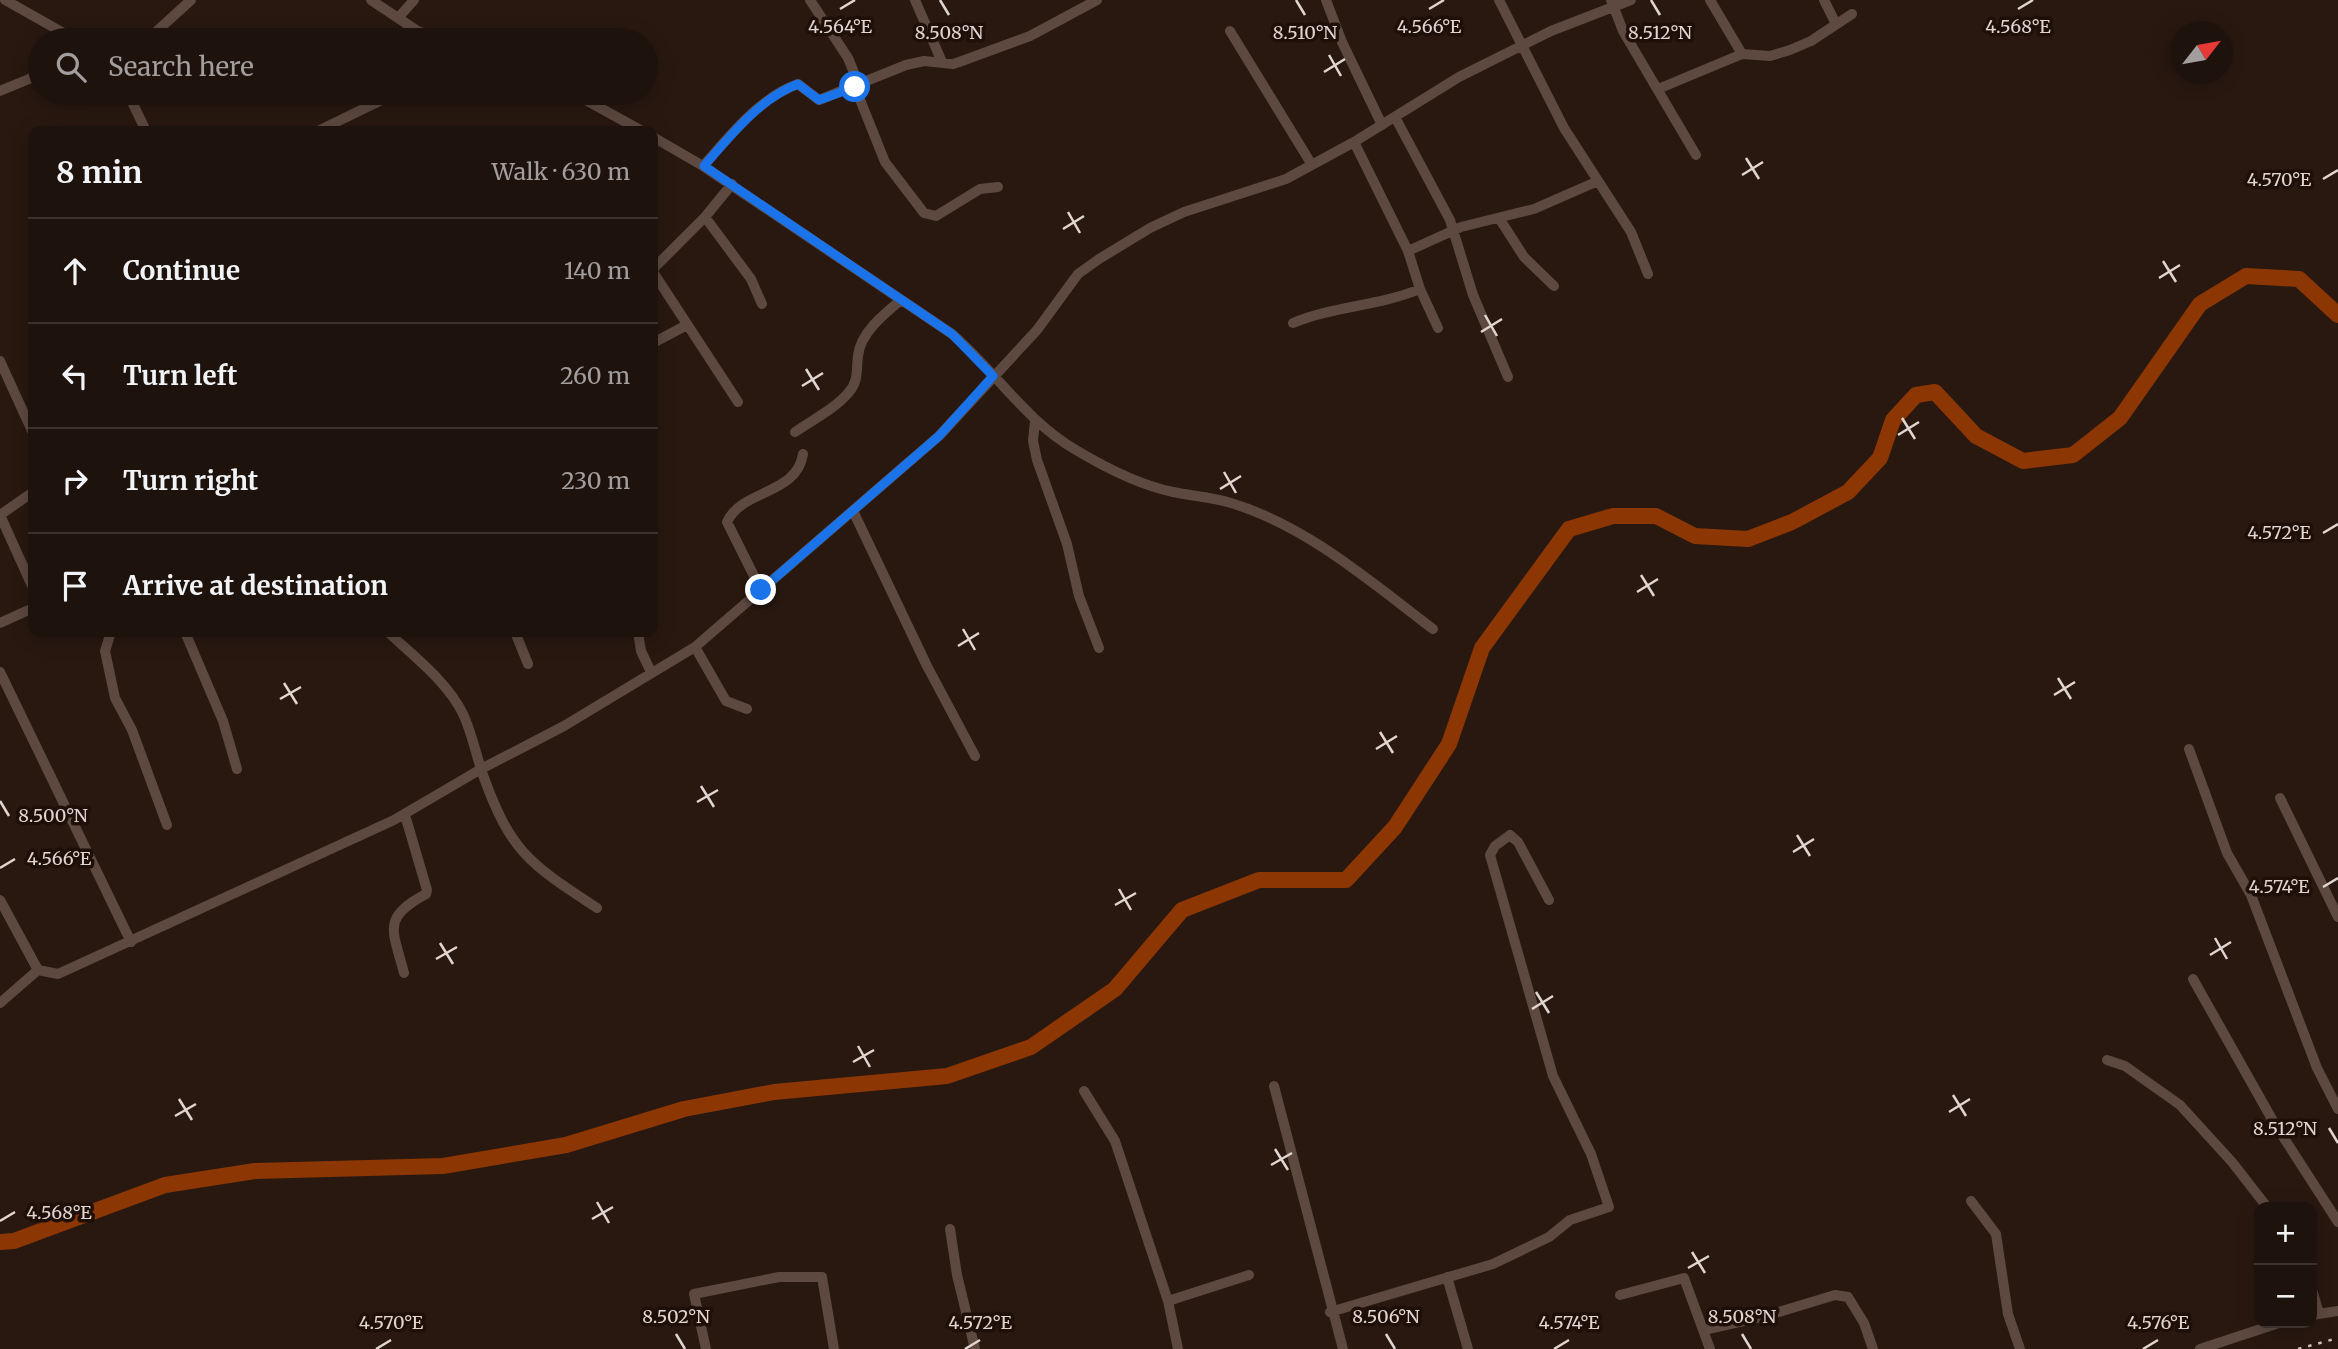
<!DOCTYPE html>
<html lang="en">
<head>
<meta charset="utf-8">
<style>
  body { margin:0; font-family:Merriweather,serif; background:#261b15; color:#f1f3f6 }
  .controls { position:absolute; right:21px; bottom:21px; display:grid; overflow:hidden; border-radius:14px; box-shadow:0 4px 18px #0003 }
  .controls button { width:63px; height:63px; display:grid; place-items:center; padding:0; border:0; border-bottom:2px solid #3c322d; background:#1e120c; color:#f1f3f6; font:35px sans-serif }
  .compass { position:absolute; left:2170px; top:21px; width:63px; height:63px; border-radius:50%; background:#1e120c; box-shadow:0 4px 18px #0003; rotate:59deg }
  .stop { position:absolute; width:21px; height:21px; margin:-16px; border:5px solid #1a73e8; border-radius:50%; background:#fff }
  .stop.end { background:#1a73e8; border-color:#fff; box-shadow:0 2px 7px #0008 }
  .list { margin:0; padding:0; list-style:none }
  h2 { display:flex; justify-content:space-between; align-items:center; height:91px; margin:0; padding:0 28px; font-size:30px }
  h2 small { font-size:23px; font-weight:400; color:#a19e9d }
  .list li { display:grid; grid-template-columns:46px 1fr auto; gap:21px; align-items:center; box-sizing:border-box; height:105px; padding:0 28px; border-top:2px solid #3c322d }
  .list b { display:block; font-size:26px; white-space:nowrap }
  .list em { font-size:23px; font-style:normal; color:#a19e9d }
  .icon { flex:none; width:38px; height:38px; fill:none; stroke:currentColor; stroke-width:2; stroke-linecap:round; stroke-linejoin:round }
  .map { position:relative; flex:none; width:2338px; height:1349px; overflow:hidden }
  .search { position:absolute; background:#1e120c; box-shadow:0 4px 18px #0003; left:28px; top:28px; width:630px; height:77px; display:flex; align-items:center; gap:18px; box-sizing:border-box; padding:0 24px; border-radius:38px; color:#a19e9d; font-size:26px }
  .panel { position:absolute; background:#1e120c; box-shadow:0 4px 18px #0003; left:28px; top:126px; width:630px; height:511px; border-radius:14px }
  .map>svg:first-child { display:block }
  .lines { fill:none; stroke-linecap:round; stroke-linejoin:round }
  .river { stroke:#8b3603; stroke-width:16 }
  .minor { stroke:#5d4940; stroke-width:10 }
  .rail { stroke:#cdc1bb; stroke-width:2.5; stroke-dasharray:3.5 7; stroke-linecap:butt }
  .route { stroke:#1a73e8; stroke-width:9 }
  .ticks { fill:none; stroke:#e1d5d0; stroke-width:2.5 }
  .ticks-label { font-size:18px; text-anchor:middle; fill:#e1d5d0; stroke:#1e0f08; stroke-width:7; stroke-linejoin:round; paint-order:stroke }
</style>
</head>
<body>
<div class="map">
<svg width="2338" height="1349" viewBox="0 0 2338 1349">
  <rect width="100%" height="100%" fill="#281810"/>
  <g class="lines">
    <path class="river" d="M0,1242L14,1241L165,1185L255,1171L443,1166L566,1145L684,1109L774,1092L947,1076L1031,1047L1115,989L1182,910L1259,880H1346L1395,827L1449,744L1482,648L1569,529L1613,516H1656L1695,536L1748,539L1792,522L1848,492L1880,458L1893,420L1916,395L1935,392L1976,436L2023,461L2073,455L2120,418L2200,304L2246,276L2299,279L2338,315"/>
    <path class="minor" d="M5,0L76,40
      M371,0L416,30L440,40
      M810,0L848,58L859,85
      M915,0L942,62
      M1326,0L1342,42L1382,125
      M1499,0L1564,128L1631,232L1648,274
      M1611,0L1623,31L1696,155
      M1710,0L1742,54
      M1824,0L1836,24
      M399,17L414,0
      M1230,31L1312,165
      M147,40L191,0
      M855,87L885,162L924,213L936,216L980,189L998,187
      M1658,89L1742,54L1770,56L1790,50L1811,41L1852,14
      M0,91L29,79L40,70
      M134,93L133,104L146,131
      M573,93L642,131
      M1395,117L1450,220L1473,295L1508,377
      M318,131L396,93
      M653,137L703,166L952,334C996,372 1026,421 1076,450C1106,468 1139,485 1173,492C1192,496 1212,497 1231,503C1307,526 1371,582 1433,629
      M1354,142L1408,251L1420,289L1438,328
      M703,166C730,136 760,97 798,84L819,100L906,65L924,61L953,64L962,61L1030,36L1097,0
      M705,217L751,279L762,304
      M1499,218L1524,257L1554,286
      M1408,251L1461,227L1534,209L1598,181
      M653,269L705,217L732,184
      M653,272L738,402
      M1293,323C1334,306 1379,306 1420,289
      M653,343L685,326
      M0,361L33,433
      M1035,421L1033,441L1037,460L1067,544L1079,596L1099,648
      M795,432C812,420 835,409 849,392C859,380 856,370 858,356C860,333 885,313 901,300
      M854,513L927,666L975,756
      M0,515L33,588
      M0,515L33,492
      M761,590L727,522C742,489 797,495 803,454
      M0,623L33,608
      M111,632L105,651L115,698L132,730L167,825
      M185,632L223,721L237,769
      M388,632C413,656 448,682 463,714C472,733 476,755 483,775C511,853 530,864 597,908
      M515,632L528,664
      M638,632L641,651L651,672
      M695,647L726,701L747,709
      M0,672L131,942
      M2189,749L2227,853L2251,895L2317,1068L2338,1109
      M2280,798L2338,917
      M0,900L38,970L58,974L394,820L481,769L564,726L695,647L939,436L1037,330L1078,274L1099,259L1150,228L1184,212L1286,179L1354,142L1459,77L1551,31L1631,0
      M404,973C393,930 381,918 426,894L427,890L405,815
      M2193,979L2273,1121L2338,1222
      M0,1003L38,970
      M2107,1060L2125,1066L2180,1105L2232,1162L2267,1207
      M1274,1086L1343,1349
      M1084,1091L1115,1141L1168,1301L1178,1349
      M1971,1201L1996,1234L2008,1314L2020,1349
      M950,1229L957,1275L975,1349
      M1447,1277L1468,1349
      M2312,1290L2319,1313
      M1620,1295L1684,1278L1710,1349
      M1168,1301L1249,1275
      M1330,1312L1493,1264L1549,1237L1570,1220L1609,1207L1591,1154L1553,1076L1490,855L1495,846L1510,835L1518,842L1549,900
      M2312,1315L2338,1311
      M1705,1330L1762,1317L1835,1295L1848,1297L1864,1323L1873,1349
      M706,1349L694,1294L779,1277H822L834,1349
      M2200,1349L2279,1323"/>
    <path class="rail" d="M2298,1349L2338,1338"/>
  </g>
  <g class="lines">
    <path class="route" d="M761,590L939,436L993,376L952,334L704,166C730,136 760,98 798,84L819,100L855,87"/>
  </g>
  <path class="ticks" d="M940,0L949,15M1296,0L1305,15M1651,0L1660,15M840,9L855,0M1429,9L1444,0M2018,9L2033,0M1329,55L1341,76M1324,72L1345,59M1746,158L1759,179M1742,175L1763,162M2323,179L2338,170M1068,212L1080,233M1063,229L1084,216M2163,261L2176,282M2159,278L2180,265M1485,315L1497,336M1481,332L1502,319M806,369L819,390M802,386L823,373M1902,418L1915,439M1898,435L1919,422M1224,472L1236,493M1220,489L1241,476M2323,533L2338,524M1641,575L1654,596M1637,592L1658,579M963,629L975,650M958,646L979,633M2058,678L2071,699M284,683L297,704M2054,695L2075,682M280,699L301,687M1380,732L1393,753M1376,749L1397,736M701,786L714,807M0,801L9,816M697,802L718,790M1797,835L1810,856M1793,852L1814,839M0,868L15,859M2323,887L2338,878M1119,889L1131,910M1115,905L1136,893M2215,938L2227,959M440,943L453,964M2210,955L2231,942M436,959L457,947M1536,992L1549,1013M1532,1009L1553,996M858,1046L870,1067M853,1062L874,1050M1953,1095L1966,1116M179,1099L192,1120M1949,1112L1970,1099M175,1116L196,1104M2329,1128L2338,1143M1275,1149L1288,1170M1271,1165L1292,1153M597,1202L609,1223M592,1219L613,1207M0,1221L15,1212M1692,1252L1705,1273M1688,1268L1709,1256M676,1334L685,1349M1386,1334L1395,1349M1742,1334L1751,1349M376,1349L391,1340M965,1349L980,1340M1554,1349L1569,1340M2143,1349L2158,1340"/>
  <g class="ticks-label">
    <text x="840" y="33">4.564°E</text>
    <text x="1429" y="33">4.566°E</text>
    <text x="2018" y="33">4.568°E</text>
    <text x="1305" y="39">8.510°N</text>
    <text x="1660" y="39">8.512°N</text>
    <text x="949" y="39">8.508°N</text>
    <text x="2279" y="186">4.570°E</text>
    <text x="2279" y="539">4.572°E</text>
    <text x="53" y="822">8.500°N</text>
    <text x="59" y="865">4.566°E</text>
    <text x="2279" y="893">4.574°E</text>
    <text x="2285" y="1135">8.512°N</text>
    <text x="59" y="1219">4.568°E</text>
    <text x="676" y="1323">8.502°N</text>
    <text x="1386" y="1323">8.506°N</text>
    <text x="1742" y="1323">8.508°N</text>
    <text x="391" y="1329">4.570°E</text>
    <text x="980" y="1329">4.572°E</text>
    <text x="1569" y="1329">4.574°E</text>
    <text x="2158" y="1329">4.576°E</text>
  </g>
</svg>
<div class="controls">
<button>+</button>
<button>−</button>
</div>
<svg class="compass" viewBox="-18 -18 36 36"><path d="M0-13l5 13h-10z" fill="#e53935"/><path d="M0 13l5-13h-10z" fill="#a19e9d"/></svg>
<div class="stop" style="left:855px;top:87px"></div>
<div class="stop end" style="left:761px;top:590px"></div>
<div class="search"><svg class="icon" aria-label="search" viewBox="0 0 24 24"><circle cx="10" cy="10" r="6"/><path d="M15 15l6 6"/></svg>Search here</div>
<section class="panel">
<h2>8 min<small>Walk · 630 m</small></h2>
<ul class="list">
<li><svg class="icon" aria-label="ahead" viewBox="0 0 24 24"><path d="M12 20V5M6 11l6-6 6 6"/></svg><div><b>Continue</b></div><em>140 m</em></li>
<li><svg class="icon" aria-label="left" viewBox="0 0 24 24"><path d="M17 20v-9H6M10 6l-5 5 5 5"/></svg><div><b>Turn left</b></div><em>260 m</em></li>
<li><svg class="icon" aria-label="right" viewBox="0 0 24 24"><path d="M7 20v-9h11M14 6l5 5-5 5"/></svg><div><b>Turn right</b></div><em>230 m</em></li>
<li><svg class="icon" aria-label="arrive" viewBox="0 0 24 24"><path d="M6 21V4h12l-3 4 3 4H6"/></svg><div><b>Arrive at destination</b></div></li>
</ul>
</section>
</div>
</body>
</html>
